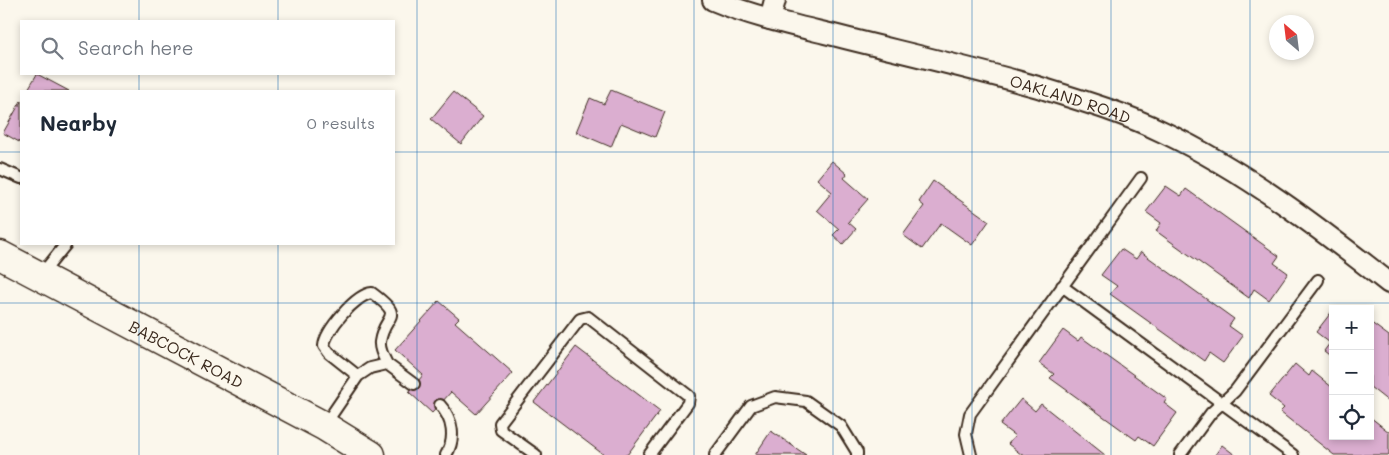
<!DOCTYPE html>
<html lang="en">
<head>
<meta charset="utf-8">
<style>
  body { margin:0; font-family:Mali,sans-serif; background:#f6f6f7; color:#1f2937 }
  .controls { position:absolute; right:15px; bottom:15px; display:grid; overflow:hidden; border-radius:0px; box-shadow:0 2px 8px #0003 }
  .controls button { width:45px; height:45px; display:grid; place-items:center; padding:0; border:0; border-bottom:1px solid #e0e1e3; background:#fff; color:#1f2937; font:25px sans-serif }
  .compass { position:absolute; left:1269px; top:15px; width:45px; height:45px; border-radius:50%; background:#fff; box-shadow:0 2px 8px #0003; rotate:332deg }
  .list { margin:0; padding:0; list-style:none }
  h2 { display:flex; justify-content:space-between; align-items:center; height:65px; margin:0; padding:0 20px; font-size:21px }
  h2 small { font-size:16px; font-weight:400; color:#747a83 }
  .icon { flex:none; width:28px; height:28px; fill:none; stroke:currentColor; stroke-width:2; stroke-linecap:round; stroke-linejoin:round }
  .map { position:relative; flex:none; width:1389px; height:455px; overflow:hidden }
  .search { position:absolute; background:#fff; box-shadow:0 2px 8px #0003; left:20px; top:20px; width:375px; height:55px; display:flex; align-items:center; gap:12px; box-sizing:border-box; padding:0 18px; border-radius:0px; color:#747a83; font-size:19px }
  .panel { position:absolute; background:#fff; box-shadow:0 2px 8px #0003; left:20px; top:90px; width:375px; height:155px; border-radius:0px }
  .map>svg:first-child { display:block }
  .building { fill:#dbaed0; stroke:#3b2a1e }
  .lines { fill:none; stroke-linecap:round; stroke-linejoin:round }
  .lane-casing { stroke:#3b2a1e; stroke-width:14 }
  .street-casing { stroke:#3b2a1e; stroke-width:24 }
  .secondary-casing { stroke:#3b2a1e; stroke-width:31 }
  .lane { stroke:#fbf7ec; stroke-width:10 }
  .street { stroke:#fbf7ec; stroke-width:20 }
  .secondary { stroke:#fbf7ec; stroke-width:28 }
  .grid { fill:none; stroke:#1f6fb2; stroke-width:1; stroke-opacity:0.55 }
  .labels { text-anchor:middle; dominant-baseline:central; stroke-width:4.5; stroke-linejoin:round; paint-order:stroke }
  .street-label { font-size:16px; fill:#3b2a1e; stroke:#fbf7ec }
</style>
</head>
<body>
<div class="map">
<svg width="1389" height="455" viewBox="0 0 1389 455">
  <rect width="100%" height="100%" fill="#fbf7ec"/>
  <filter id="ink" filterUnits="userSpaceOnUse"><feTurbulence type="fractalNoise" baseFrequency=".02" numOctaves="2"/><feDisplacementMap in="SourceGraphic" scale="10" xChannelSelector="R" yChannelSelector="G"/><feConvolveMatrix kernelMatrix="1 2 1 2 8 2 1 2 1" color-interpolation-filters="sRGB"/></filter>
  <g filter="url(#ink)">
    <path class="building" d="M37,74L69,91H27Z
      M611,90L665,112L655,137L621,123L611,147L576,132L590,98L604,104Z
      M453,92L483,116L461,144L431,119Z
      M21,101V143L3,133Z
      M832,161L847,174L844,178L868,199L848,222L856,229L843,244L833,235L839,229L817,210L832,192L817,179Z
      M933,181L989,221L972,245L941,223L922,249L903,235L924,206L919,202Z
      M1166,186L1181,196L1186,189L1279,256L1274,263L1288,273L1269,300L1254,289L1249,298L1156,231L1161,223L1146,212Z
      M1121,249L1136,259L1141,252L1234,319L1229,326L1243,336L1223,363L1209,353L1204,361L1110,294L1117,286L1101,275Z
      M439,301L459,318L455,322L513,373L476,414L451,392L432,413L409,392L423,375L395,350Z
      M1333,310V358L1324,351L1330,343L1316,332Z
      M1370,322L1389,336V402L1370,387Z
      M1063,330L1078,341L1081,337L1167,399L1164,403L1177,413L1153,446L1139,436L1136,440L1050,378L1054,374L1039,363Z
      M576,347L660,411L627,455H604L534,402Z
      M1295,364L1309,376L1312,371L1333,388V436H1370V417L1389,432V455H1334L1280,412L1284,408L1269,396Z
      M1021,399L1035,411L1041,404L1105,455H1022L1008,444L1015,436L1000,425Z
      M771,431L806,455H755Z
      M1222,445L1235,455H1215Z"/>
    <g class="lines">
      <defs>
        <path id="lane" d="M0,169L21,178
          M41,275L66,244
          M1062,286L1293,455
          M358,376L329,353L324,346C325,331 356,294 372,293C407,319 384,313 380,342C379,349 384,358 387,364
          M440,405C453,419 456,439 446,455
          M324,426L358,376L370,368L387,364L414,384
          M536,455L501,430L500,423L580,319L588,317L689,396L688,403L649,455
          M715,455L751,406L775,397L806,401L841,426L857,452V455
          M971,455L966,434L970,414L1141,178
          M1180,455L1211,413L1235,391L1318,280"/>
        <g id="street">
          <path id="s1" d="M713,0C749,15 788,24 825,33C896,51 968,67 1038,87C1080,100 1124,113 1163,132C1245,171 1318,227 1389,283"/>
          <path d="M770,19L775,0"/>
        </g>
        <g id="secondary">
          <path id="s2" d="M0,255L324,426L371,455"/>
        </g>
      </defs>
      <use href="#lane" class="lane-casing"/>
      <use href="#street" class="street-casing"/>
      <use href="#secondary" class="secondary-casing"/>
      <use href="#lane" class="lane"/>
      <use href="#street" class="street"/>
      <use href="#secondary" class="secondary"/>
    </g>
  </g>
  <path class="grid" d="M139,0V21M278,0V21M417,0V455M556,0V455M694,0V455M833,0V455M972,0V455M1111,0V455M1250,0V455M139,74V91M278,74V91M0,152H21M394,152H1389M139,244V455M278,244V455M0,303H1389"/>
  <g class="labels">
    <g class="street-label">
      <text stroke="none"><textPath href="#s1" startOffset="371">OAKLAND ROAD</textPath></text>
      <text stroke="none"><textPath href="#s2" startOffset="211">BABCOCK ROAD</textPath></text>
    </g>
  </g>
</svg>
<div class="controls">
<button>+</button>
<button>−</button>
<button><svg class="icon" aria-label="locate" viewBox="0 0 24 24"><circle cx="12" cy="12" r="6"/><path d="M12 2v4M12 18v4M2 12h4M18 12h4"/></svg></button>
</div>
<svg class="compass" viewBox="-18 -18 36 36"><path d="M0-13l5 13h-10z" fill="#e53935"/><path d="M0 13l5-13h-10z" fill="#747a83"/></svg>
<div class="search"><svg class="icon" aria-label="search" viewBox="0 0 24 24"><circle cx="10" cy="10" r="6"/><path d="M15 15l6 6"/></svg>Search here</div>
<section class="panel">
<h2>Nearby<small>0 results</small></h2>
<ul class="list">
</ul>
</section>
</div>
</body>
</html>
